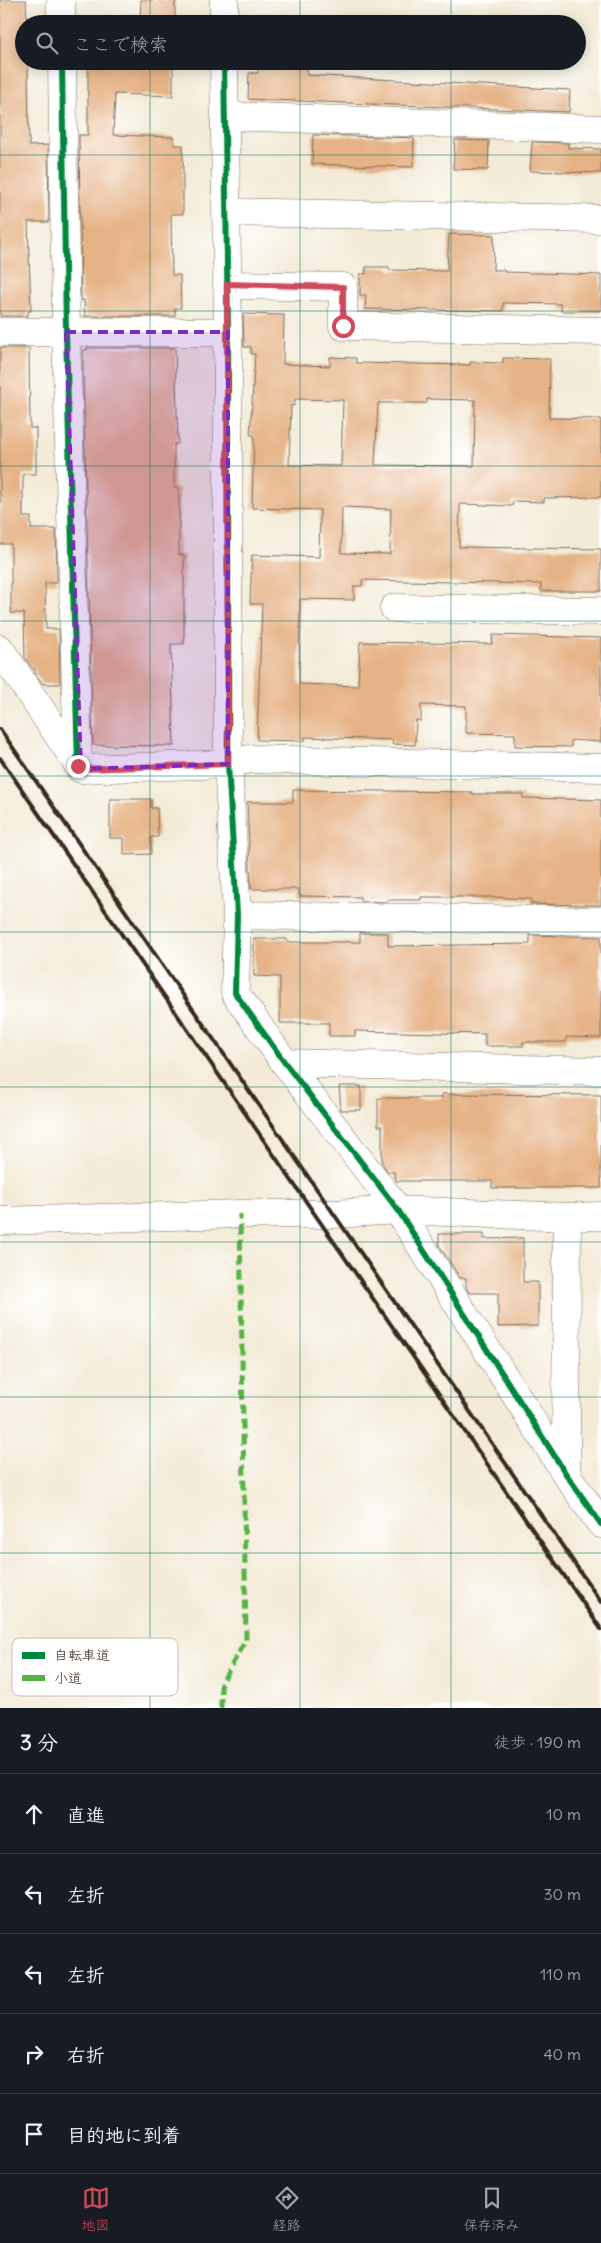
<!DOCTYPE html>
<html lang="ja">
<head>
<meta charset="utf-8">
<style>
  body { margin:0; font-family:Delius,"Klee One",sans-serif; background:#242831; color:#f1f3f6 }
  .stop { position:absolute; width:15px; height:15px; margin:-11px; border:4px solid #d1495b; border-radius:50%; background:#fff }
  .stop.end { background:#d1495b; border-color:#fff; box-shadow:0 1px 5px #0008 }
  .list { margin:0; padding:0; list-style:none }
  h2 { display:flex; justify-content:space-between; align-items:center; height:65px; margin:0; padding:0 20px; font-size:21px }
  h2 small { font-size:16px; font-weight:400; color:#9ea1a6 }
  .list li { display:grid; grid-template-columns:32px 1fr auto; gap:15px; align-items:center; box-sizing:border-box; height:80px; padding:0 20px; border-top:1px solid #363941 }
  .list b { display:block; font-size:19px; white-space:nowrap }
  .list em { font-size:16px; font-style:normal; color:#9ea1a6 }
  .icon { flex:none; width:28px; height:28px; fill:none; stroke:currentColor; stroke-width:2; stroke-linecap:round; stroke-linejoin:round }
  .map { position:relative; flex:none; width:601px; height:1708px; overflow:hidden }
  .search { position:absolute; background:#171b24; box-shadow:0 2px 12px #0003; left:15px; right:15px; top:15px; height:55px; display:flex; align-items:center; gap:12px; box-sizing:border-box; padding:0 18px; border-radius:28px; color:#9ea1a6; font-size:19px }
  .sheet { height:465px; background:#171b24 }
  nav { display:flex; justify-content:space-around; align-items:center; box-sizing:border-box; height:70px; border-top:1px solid #363941; background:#171b24; font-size:14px; color:#9ea1a6 }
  nav a { display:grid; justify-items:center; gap:2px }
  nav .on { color:#d1495b }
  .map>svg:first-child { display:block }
  .building { fill:#e6b386; fill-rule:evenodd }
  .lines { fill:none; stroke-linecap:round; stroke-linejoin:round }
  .minor-casing { stroke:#7b6e5f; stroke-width:29 }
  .minor { stroke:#fff; stroke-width:28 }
  .rail { stroke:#3b2a1e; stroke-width:4 }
  .quiet { stroke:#57b245; stroke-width:5; stroke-dasharray:10 5; stroke-linecap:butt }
  .cycleway-casing { stroke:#fff; stroke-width:9 }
  .cycleway { stroke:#00873e; stroke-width:6 }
  .route { stroke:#d1495b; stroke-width:6 }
  .marked { fill:#7b2cbf; fill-opacity:0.2; stroke:#7b2cbf; stroke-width:4; stroke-dasharray:10 6; stroke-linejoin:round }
  .grid { fill:none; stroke:#0f766e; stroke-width:1; stroke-opacity:0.55 }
  .key { fill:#fff; stroke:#c4bfbc; stroke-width:1 }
  .key-label { font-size:14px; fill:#3b2a1e }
</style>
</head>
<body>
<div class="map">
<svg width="601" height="1708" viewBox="0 0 601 1708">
  <rect width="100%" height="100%" fill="#fff"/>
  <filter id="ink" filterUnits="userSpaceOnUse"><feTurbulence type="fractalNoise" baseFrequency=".02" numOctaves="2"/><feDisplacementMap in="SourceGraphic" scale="10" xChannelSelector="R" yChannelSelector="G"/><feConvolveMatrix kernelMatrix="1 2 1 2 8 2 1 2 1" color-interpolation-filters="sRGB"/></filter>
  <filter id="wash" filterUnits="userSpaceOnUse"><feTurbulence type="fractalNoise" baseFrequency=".0096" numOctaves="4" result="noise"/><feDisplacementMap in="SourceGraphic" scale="20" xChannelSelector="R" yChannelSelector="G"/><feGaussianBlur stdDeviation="1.12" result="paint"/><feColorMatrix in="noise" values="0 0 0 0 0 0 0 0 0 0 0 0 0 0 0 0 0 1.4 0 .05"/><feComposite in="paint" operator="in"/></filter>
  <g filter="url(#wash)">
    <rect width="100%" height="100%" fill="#f3ebd7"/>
    <g id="blocks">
      <path class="building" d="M0,0H26L27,24H24V61H28L29,146L48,145L49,222H28L31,311H28V316H0Z
        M141,0H175V24H140Z
        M88,61H175V65H173V96L115,94L113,135L174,137V145H183V214H171L172,275H180L181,308H175V316H85L84,300H81L79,135H88Z
        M259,61H307V75L570,90L569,112L248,99L249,73H258Z
        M313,135L414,138L413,167L312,164Z
        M455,140L489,141L488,170L453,169Z
        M532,142L568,143V148L601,149V173L530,171Z
        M449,234L494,235L493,270H504V272L601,275V311H561V304L503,303V311L365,309L366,295H360V274H366V267H389V270L447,271Z
        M243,314L284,315L283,364L330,366V357L356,358V363L470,365V362L503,363V358L550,359L549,418L601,419V497L544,498V502L513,501L512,506L460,504L459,547L601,549V591H541V584L362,580V586H354V600L300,599L299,684L358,686L360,642L492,644L493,635L601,638V742L571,740V747L515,746V734L466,733V706L421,705V721L416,720L415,745L392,744L393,740L305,737V741L257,740L262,604H250L252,555L319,557L320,510L252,508L254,435H250L255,354H251V347H244ZM295,399L343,400L341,466L289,465L291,405L294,406ZM427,399L475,400L474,466L375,465L378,403H427ZM342,507L391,509L390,554L341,553Z
        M0,348H29L30,428H36V474H23V517H31V529H56L57,583H45L46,629H59L60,684H43L35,673V669H33L25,658L24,613H11V544H0Z
        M87,348H175L178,444H174V488H179V555H184V644H171L174,746L93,745L83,376V350H87Z
        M293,790L472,792V794H523V798L601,800V905L531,904V899L491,897H421V900H388V902L360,901V897L299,896V889H251L247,802H293Z
        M110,799H151V808H157L158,837H151V854L124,855V838H110Z
        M360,933H388V946L530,944V935L601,937V1038L566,1037V1042H523V1046H485V1034L355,1031V1036H329V1023H280V977L254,976V939H287V942H360Z
        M339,1086H361V1110H341Z
        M442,1094L601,1095V1188H492V1181H396L394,1172H388L382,1163V1126H378V1098H442Z
        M439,1234H484V1239L523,1238V1282H538V1326L498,1327V1293H469L466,1287V1278H460L439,1245Z"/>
    </g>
  </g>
  <g filter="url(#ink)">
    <use href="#blocks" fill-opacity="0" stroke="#7b6e5f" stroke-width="1"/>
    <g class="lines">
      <defs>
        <path id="minor" d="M61,0V24
          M224,0V24
          M62,61L66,332L78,766
          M224,61L228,332V764L237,915L235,993L285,1063L398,1210L566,1474L601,1524
          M225,116L601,129
          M226,212L601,219
          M227,285L343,287V326L601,331
          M0,332H228
          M394,608L601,611
          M0,649L81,769L228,764L250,759L601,768
          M237,915L601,921
          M285,1063L601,1071
          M0,1221L240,1214H335L398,1210L567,1217L601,1216
          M566,1474L567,1217"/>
      </defs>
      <use href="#minor" class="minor-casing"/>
      <use href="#minor" class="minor"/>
      <path class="rail" d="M0,729L601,1602
        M0,758L601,1629"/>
      <path class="quiet" d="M221,1708V1684L246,1640L240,1214"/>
      <defs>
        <path id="cycleway" d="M62,61L66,332L78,766
          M224,61L228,332V764L237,915L235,993L285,1063L398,1210L566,1474L601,1524"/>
      </defs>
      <use href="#cycleway" class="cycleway-casing"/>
      <use href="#cycleway" class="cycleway"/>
    </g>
  </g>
  <g class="lines" filter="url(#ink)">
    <path class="route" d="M78,766L81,769L228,764L227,284L343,287V326"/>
  </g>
  <path class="marked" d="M66,332H228V764L81,769Z"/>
  <path class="grid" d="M150,0V24M300,0V24M451,0V24M150,61V1708M300,61V1708M451,61V1708M0,155H601M0,311H601M0,466H601M0,621H601M0,776H601M0,932H601M0,1087H601M0,1242H601M0,1397H601M0,1553H601"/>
  <rect x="12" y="1638" width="166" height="58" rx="8" class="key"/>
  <rect x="22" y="1652" width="23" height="7" fill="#00873e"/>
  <rect x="22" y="1675" width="23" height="6" fill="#57b245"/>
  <g class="key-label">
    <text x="54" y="1660">自転車道</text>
    <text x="54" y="1683">小道</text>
  </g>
</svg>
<div class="stop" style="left:343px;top:326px"></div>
<div class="stop end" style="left:78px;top:766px"></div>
<div class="search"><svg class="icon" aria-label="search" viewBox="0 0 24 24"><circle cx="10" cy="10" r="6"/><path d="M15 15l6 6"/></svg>ここで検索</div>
</div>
<section class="sheet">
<h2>3 分<small>徒歩 · 190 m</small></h2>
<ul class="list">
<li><svg class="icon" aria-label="ahead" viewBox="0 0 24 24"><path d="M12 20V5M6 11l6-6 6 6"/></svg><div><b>直進</b></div><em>10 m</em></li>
<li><svg class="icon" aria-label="left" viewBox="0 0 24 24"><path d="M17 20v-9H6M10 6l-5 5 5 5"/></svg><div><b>左折</b></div><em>30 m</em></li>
<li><svg class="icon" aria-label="left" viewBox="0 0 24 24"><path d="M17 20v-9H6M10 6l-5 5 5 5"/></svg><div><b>左折</b></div><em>110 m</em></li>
<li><svg class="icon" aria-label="right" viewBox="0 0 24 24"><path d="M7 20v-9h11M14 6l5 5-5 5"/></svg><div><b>右折</b></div><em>40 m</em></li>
<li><svg class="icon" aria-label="arrive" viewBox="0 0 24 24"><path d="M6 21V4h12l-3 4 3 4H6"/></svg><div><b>目的地に到着</b></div></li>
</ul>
</section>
<nav>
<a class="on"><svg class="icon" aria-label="map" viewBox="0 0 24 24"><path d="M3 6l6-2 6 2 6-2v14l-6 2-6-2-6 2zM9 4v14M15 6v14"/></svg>地図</a>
<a><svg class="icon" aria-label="directions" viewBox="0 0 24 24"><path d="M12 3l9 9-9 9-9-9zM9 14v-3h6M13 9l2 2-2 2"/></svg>経路</a>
<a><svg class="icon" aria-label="saved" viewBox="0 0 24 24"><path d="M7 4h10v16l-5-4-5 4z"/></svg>保存済み</a>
</nav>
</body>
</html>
